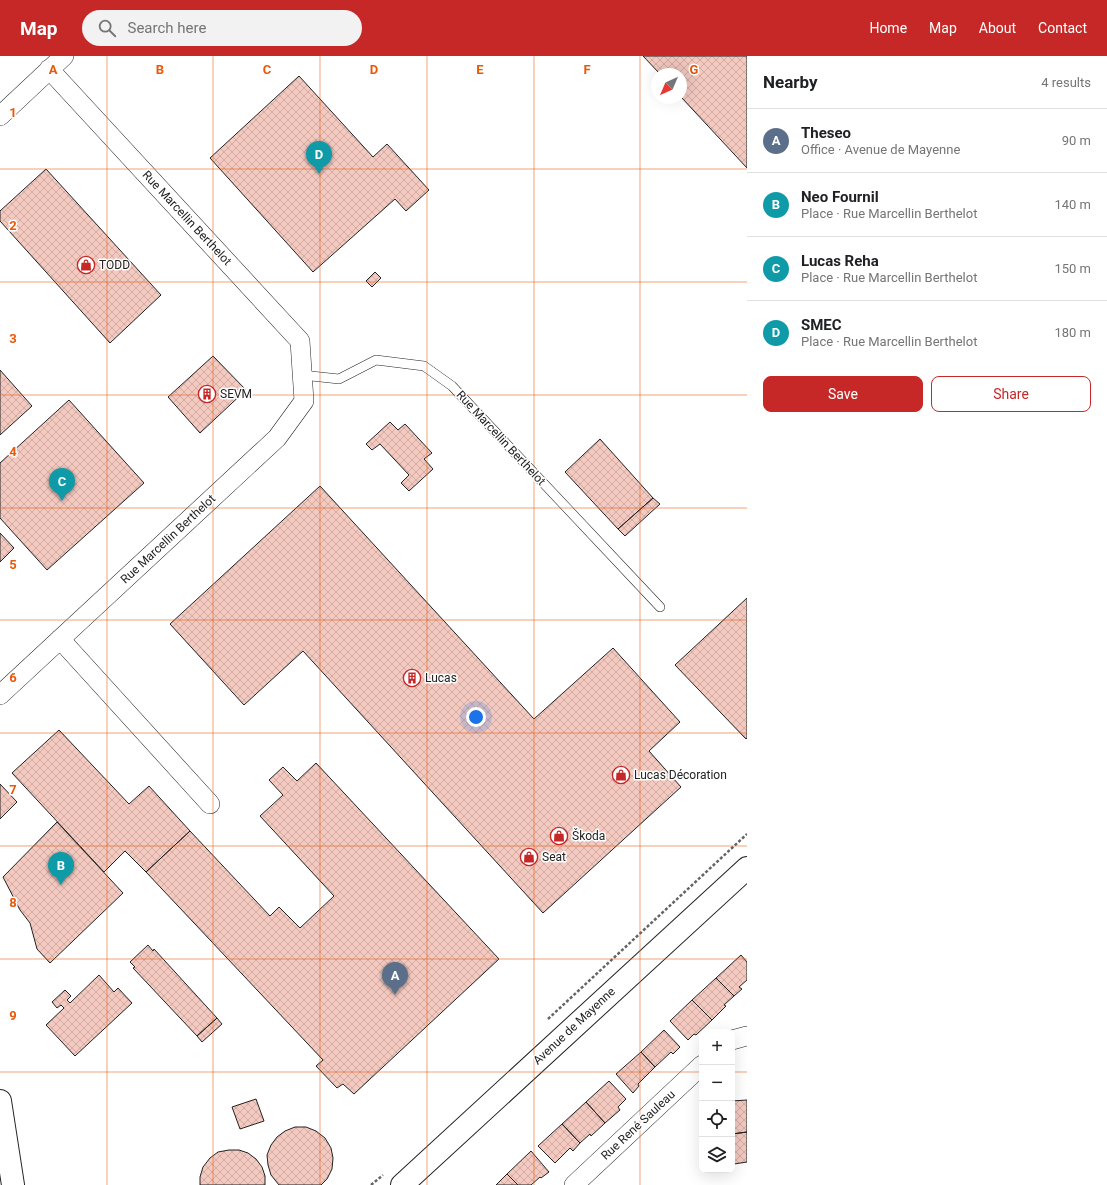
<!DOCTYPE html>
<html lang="en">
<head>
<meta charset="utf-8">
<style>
  body { margin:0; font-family:Roboto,sans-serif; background:#f2f2f2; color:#202124 }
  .controls { position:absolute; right:12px; bottom:12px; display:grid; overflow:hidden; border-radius:8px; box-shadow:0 4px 16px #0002 }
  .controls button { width:36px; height:36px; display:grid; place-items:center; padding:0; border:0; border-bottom:1px solid #e0e0e0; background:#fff; color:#202124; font:20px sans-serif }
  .compass { position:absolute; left:651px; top:12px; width:36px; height:36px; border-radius:50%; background:#fff; box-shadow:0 4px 16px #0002; rotate:224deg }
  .you { position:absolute; left:476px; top:661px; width:14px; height:14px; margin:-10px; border:3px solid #fff; border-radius:50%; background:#1a73e8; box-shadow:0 0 0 6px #1a73e833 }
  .badge { display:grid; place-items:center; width:26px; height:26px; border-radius:50%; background:#c62828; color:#fff; font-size:13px; font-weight:700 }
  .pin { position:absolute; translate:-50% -33px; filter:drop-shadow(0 1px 2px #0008) }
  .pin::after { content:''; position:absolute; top:21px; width:14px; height:12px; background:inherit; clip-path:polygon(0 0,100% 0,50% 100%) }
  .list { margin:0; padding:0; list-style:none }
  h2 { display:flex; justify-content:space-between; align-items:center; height:52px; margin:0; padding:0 16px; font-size:17px }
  h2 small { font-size:13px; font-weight:400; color:#757577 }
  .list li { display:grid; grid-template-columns:26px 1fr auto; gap:12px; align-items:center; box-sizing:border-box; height:64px; padding:0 16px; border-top:1px solid #e0e0e0 }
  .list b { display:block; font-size:15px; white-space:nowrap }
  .list p { margin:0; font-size:13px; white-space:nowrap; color:#757577 }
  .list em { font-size:13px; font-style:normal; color:#757577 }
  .actions { display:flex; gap:8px; padding:12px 16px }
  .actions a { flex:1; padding:9px 0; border:1px solid #c62828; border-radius:8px; text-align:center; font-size:14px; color:#c62828 }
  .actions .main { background:#c62828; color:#fff }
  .icon { flex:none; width:22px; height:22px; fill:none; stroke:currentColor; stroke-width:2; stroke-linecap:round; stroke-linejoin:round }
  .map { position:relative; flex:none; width:747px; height:1129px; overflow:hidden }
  header { display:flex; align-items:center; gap:24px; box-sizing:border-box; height:56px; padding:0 20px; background:#c62828; color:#fff }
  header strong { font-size:19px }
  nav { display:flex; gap:22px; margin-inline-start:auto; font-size:14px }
  .search { width:280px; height:36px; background:#f2f2f2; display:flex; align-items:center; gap:10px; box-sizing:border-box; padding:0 14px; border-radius:22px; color:#757577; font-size:15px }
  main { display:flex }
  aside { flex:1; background:#fff }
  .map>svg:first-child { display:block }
  .building { fill:url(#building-cross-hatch); stroke:#222 }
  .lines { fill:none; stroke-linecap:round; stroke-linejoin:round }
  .lane-casing { stroke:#222; stroke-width:10 }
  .street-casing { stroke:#222; stroke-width:20 }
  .secondary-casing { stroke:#222; stroke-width:24 }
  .path { stroke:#646464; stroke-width:2.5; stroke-dasharray:3 2; stroke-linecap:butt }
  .lane { stroke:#fff; stroke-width:9 }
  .street { stroke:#fff; stroke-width:19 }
  .secondary { stroke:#fff; stroke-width:22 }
  .grid { fill:none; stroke:#e8590c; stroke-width:1; stroke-opacity:0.55 }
  .labels { text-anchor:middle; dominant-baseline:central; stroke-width:3; stroke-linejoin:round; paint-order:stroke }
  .street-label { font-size:12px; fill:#222; stroke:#fff }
  .poi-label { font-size:12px; fill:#222; stroke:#fff; text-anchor:start }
  .grid-label { font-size:13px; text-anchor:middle; font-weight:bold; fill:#e8590c; stroke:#fff; stroke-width:3; stroke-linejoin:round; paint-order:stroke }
</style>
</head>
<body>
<header>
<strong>Map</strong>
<div class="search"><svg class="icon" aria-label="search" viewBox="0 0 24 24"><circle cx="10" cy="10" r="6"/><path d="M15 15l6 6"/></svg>Search here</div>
<nav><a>Home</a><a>Map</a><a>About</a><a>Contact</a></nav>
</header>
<main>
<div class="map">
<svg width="747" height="1129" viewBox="0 0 747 1129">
  <defs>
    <pattern id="building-cross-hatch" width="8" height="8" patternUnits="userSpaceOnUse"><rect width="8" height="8" fill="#f3c9c0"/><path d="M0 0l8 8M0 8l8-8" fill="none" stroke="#d0aca5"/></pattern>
  </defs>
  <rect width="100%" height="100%" fill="#fff"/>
  <path class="building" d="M643,0H747V112L681,41V18H660Z
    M299,20L373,101L387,88L429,134L406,155L395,143L313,216L210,102Z
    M46,113L161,239L110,287L0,165V155Z
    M375,216L381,222L372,231L366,225Z
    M213,300L246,334L200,377L168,341Z
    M0,314L32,350L0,379Z
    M69,344L144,427L47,514L0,462V407Z
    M390,366L398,374L405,368L432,397L424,403L433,413L409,435L401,427L409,419L380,388L372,394L366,388Z
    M600,383L653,442L618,473L565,416Z
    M320,430L534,663L613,592L680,666L649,695L681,731L543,857L303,595L244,649L170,568Z
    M653,442L660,448L625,480L618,473Z
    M0,477L14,492L0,506Z
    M747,542V682L746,683L675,609Z
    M59,674L129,748L149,730L190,775L146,816L125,795L104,816L12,717Z
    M316,707L499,903L354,1038L343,1028L337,1032L316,1010L323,1004L146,816L190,775L270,860L279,851L300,872L334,840L260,760L283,739L269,724L283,711L297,725Z
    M0,728L17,746L0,763Z
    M57,766L123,837L50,907L37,893L30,867L20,854L3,821Z
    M148,889L153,895L154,893L217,962L197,980L133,912L135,911L130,906Z
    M741,899L747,906V924L739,931L742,933L734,940L716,922Z
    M99,919L114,936L118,932L132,947L75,1000L46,969L64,952L61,949L57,952L52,946L65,934L71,940L67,944L70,947Z
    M716,922L734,940L724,949L726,950L712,964L692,944Z
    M692,944L712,964L696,979L694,978L688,984L670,965Z
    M217,962L222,968L202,986L197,980Z
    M664,974L680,991L673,998L671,996L655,1011L641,996Z
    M641,996L655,1011L638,1028L639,1030L633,1037L616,1018Z
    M609,1025L626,1043L618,1051L620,1054L605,1067L586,1046Z
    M256,1043L264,1065L240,1073L232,1051Z
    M747,1044V1076L732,1078V1045Z
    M586,1046L605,1067L591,1080L590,1078L580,1087L562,1068Z
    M562,1068L580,1087L573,1095L570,1092L555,1107L538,1090Z
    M295,1071H306L316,1075L325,1082L331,1092L333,1102L332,1113L327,1123L321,1129H279L271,1119L268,1109L267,1099L271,1089L277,1081L285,1075Z
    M747,1076V1106L734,1108L733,1094H732V1078Z
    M229,1094H239L248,1097L256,1103L262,1111L265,1120V1129H200V1121L203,1111L210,1102L218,1096Z
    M531,1095L549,1116L541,1122L540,1121L531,1129H518L507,1118Z
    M507,1118L518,1129H496Z"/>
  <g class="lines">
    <defs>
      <path id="lane" d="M302,319L339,323L376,304L424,310L452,330L660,551"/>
      <path id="street" d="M0,60L64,0
        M60,583L210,748
        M0,639L277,382L304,345L300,285L49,13
        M732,984L747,980
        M574,1129L702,1009"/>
      <path id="secondary" d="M0,1045L13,1129
        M402,1129L747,812"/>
    </defs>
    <use href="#lane" class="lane-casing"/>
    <use href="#street" class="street-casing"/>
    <use href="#secondary" class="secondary-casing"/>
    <path class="path" d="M548,963L747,778
      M371,1129L383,1119"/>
    <use href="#lane" class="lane"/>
    <use href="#street" class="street"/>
    <use href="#secondary" class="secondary"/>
  </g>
  <path class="grid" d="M107,0V1129M213,0V1129M320,0V1129M427,0V1129M534,0V1129M640,0V1129M0,113H747M0,226H747M0,339H747M0,452H747M0,564H747M0,677H747M0,790H747M0,903H747M0,1016H702M732,1016H747"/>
  <defs>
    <symbol id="shop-ring" viewBox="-11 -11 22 22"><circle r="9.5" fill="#fff" stroke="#c62828" stroke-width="1.5"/><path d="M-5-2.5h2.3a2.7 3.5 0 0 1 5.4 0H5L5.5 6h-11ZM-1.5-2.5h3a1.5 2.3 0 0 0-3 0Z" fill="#c62828"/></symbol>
    <symbol id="building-ring" viewBox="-11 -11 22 22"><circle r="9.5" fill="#fff" stroke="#c62828" stroke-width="1.5"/><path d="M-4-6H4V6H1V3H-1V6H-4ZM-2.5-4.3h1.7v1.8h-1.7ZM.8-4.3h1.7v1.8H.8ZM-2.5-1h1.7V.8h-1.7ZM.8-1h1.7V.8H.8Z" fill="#c62828"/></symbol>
  </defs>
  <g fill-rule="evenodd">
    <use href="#shop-ring" x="76" y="199" width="20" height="20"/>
    <use href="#building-ring" x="197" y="328" width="20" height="20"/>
    <use href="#building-ring" x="402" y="612" width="20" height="20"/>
    <use href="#shop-ring" x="611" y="709" width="20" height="20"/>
    <use href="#shop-ring" x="549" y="770" width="20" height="20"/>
    <use href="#shop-ring" x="519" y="791" width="20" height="20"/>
  </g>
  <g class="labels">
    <g class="street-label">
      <text transform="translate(187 162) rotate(47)">Rue Marcellin Berthelot</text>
      <text transform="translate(501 382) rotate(47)">Rue Marcellin Berthelot</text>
      <text transform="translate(168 483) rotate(-43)">Rue Marcellin Berthelot</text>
      <text transform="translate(574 970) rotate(-43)">Avenue de Mayenne</text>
      <text transform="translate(638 1069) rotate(-43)">Rue René Sauleau</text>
    </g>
    <g class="poi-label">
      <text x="99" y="209">TODD</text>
      <text x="220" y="338">SEVM</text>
      <text x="425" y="622">Lucas</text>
      <text x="634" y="719">Lucas Décoration</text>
      <text x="572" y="780">Škoda</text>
      <text x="542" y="801">Seat</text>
    </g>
  </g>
  <g class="grid-label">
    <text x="53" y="18">A</text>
    <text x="160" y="18">B</text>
    <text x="267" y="18">C</text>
    <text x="374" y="18">D</text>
    <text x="480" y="18">E</text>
    <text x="587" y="18">F</text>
    <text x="694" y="18">G</text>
    <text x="13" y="61">1</text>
    <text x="13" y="174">2</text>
    <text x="13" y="287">3</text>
    <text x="13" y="400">4</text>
    <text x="13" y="513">5</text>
    <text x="13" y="626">6</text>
    <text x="13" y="738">7</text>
    <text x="13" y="851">8</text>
    <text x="13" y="964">9</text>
  </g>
</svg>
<div class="controls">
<button>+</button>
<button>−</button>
<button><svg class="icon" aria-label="locate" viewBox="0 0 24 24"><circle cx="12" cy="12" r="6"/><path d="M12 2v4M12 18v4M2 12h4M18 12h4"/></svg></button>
<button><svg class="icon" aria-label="layers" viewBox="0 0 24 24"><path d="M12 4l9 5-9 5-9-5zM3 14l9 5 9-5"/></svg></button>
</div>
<svg class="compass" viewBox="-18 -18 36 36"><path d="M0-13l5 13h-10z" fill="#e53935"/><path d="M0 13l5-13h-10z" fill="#757577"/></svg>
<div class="you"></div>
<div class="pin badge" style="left:395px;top:939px;background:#5c6f8a">A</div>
<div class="pin badge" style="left:61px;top:829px;background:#0f9aa8">B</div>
<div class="pin badge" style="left:62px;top:445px;background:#0f9aa8">C</div>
<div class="pin badge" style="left:319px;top:118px;background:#0f9aa8">D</div>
</div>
<aside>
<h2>Nearby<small>4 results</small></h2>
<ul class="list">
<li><span class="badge" style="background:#5c6f8a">A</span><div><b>Theseo</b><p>Office · Avenue de Mayenne</p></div><em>90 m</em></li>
<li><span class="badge" style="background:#0f9aa8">B</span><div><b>Neo Fournil</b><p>Place · Rue Marcellin Berthelot</p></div><em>140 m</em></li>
<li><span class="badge" style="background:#0f9aa8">C</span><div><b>Lucas Reha</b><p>Place · Rue Marcellin Berthelot</p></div><em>150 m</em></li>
<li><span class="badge" style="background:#0f9aa8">D</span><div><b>SMEC</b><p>Place · Rue Marcellin Berthelot</p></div><em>180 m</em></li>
</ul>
<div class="actions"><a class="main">Save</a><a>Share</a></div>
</aside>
</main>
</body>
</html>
